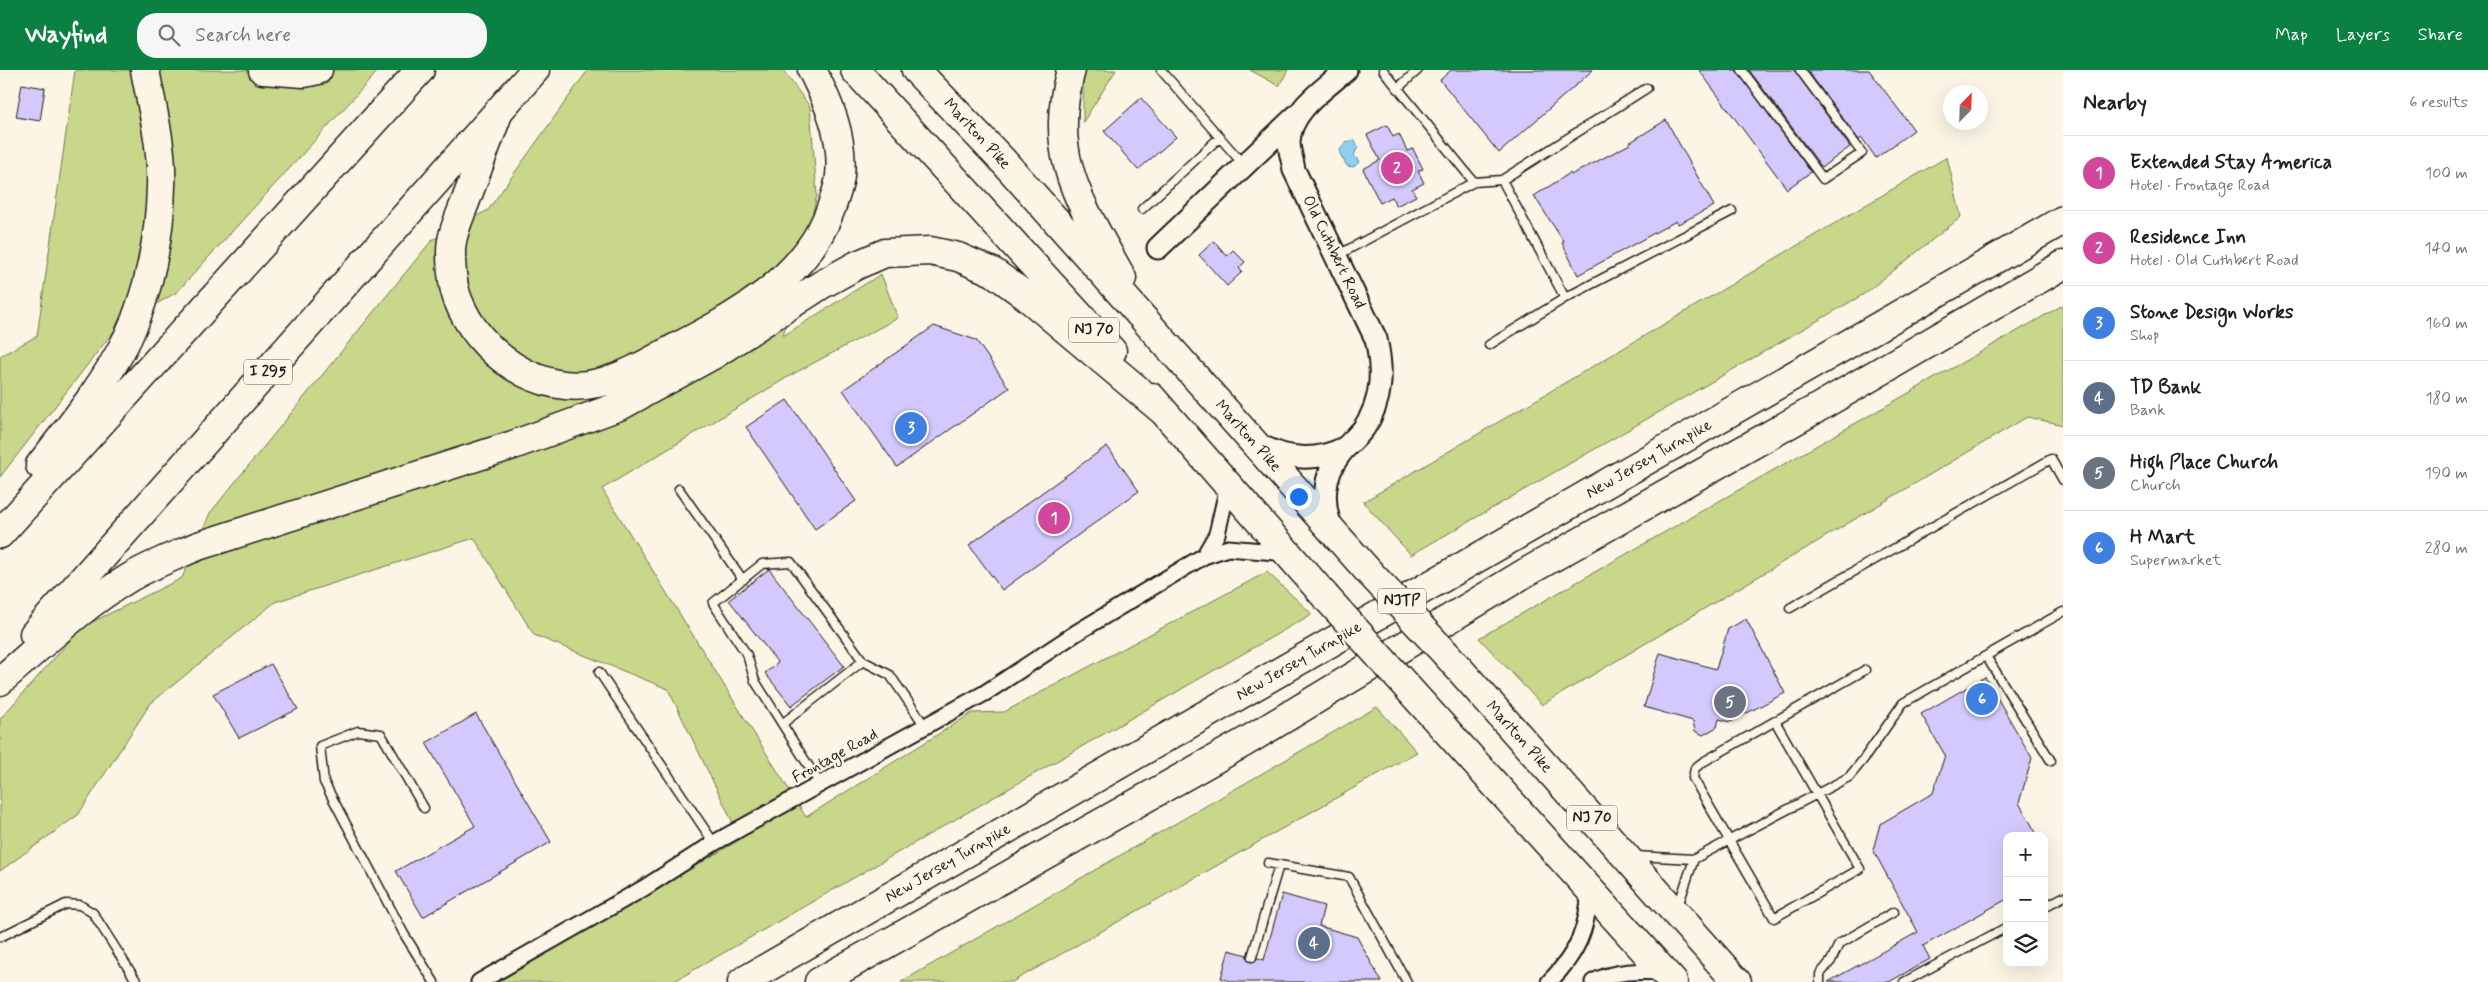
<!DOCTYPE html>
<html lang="en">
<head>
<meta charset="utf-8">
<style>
  body { margin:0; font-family:Mynerve,sans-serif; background:#f6f6f6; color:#202124 }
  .controls { position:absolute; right:15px; bottom:15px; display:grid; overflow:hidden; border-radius:10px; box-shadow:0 5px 20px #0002 }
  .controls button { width:45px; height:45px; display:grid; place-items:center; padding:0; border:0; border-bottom:1px solid #e0e0e0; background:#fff; color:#202124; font:25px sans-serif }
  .compass { position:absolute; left:1943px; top:15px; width:45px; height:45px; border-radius:50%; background:#fff; box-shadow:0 5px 20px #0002; rotate:23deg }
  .you { position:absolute; left:1298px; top:426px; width:18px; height:18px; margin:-12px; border:4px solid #fff; border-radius:50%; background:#1a73e8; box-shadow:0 0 0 8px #1a73e833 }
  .badge { display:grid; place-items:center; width:32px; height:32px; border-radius:50%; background:#0b8043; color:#fff; font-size:16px; font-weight:700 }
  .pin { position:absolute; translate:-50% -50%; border:2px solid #fff; box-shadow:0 1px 5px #0006 }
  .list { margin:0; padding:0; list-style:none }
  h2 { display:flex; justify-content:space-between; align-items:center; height:65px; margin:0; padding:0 20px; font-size:21px }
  h2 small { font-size:16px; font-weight:400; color:#757577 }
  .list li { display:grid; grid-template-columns:32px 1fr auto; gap:15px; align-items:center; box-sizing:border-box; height:75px; padding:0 20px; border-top:1px solid #e0e0e0 }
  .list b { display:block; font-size:19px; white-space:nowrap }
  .list p { margin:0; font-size:16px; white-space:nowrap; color:#757577 }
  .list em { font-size:16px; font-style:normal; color:#757577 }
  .icon { flex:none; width:28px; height:28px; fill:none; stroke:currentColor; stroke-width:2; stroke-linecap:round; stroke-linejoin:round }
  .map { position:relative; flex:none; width:2063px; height:912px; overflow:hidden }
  header { display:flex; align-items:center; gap:30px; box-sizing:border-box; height:70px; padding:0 25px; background:#0b8043; color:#fff }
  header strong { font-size:24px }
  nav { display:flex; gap:28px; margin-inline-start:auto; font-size:18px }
  .search { width:350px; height:45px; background:#f6f6f6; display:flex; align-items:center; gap:12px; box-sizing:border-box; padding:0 18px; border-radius:20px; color:#757577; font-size:19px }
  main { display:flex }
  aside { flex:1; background:#fff }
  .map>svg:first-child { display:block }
  .green { fill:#c9d78a; stroke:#727a53 }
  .water { fill:#8ecff0; stroke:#60879b }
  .building { fill:#d4c9fc; stroke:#1c1c1c }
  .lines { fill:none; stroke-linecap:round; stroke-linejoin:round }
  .lane-casing { stroke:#1c1c1c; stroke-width:11 }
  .street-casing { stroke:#1c1c1c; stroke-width:19 }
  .secondary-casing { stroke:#1c1c1c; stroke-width:25 }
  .highway-casing { stroke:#1c1c1c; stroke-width:31 }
  .lane { stroke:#fcf5e5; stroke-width:8 }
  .street { stroke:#fcf5e5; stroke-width:15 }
  .secondary { stroke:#fcf5e5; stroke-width:21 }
  .highway { stroke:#fcf5e5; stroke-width:28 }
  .highway-bridge-casing { stroke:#1c1c1c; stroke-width:31; stroke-linecap:butt }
  .highway-bridge { stroke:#fcf5e5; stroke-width:28 }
  .labels { text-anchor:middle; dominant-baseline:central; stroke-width:4.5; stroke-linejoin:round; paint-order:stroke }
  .shield { fill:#fcf5e5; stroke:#5f5d58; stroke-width:1 }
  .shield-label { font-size:15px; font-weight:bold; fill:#1c1c1c }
  .street-label { font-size:16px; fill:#1c1c1c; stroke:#fcf5e5 }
</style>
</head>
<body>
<header>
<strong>Wayfind</strong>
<div class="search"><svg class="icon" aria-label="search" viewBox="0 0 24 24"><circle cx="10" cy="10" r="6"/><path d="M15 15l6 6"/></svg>Search here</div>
<nav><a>Map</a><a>Layers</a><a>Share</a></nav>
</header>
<main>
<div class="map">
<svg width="2063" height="912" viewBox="0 0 2063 912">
  <rect width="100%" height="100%" fill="#fcf5e5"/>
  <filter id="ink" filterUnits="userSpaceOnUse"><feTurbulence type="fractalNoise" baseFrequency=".02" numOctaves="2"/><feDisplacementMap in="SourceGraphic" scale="10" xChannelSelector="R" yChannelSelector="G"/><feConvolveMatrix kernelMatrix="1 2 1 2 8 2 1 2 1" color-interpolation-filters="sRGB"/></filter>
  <g filter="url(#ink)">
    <path class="green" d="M75,0H379L177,222L117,257L0,407V286L37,266Z
      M588,0H783L810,37L817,125L783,266L881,204L898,248L793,304L602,419L806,747L972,643L1004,642L1267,502L1312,544L673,912H498L741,769L668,619L534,565L474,468L275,532L150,634L78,745L0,801V649L82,557L182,508L210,443L432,170L488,140Z
      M1083,0H1116L1083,52Z
      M1250,0H1288L1279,16Z
      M1947,87L1961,147L1864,224L1411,485L1363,432Z
      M2063,235V355L2027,347L1542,635L1479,568Z
      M1377,637L1417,682L1012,912H901Z"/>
    <path class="water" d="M1355,70L1358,77L1354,85L1360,91L1354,97L1347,96L1339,82L1345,72Z"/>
    <path class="building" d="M1451,0H1593L1499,83L1440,10Z
      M1699,0H1736L1811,102L1787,119Z
      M1749,0H1794L1850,77L1822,97L1820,95Z
      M1807,0H1869L1914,60L1876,88L1862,68L1859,70Z
      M22,14L45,18L40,51L16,47Z
      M1141,28L1176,67L1138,100L1104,61Z
      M1666,50L1714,136L1678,154L1676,151L1578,205L1562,173L1564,172L1534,126L1570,103L1571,105L1630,74L1629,73Z
      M1387,55L1393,67L1399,64L1407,81L1413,79L1423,99L1418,101L1424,113L1412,119L1416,126L1396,136L1392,127L1380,133L1363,99L1380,90L1367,65Z
      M1214,171L1227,186L1233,180L1245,192L1239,198L1242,202L1227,216L1199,185Z
      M934,256L976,270L1009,318L897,397L843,320Z
      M787,330L856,431L815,459L746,357Z
      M1107,376L1139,421L1002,520L969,475Z
      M769,499L844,596L791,636L765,603L778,593L729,530Z
      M1746,549L1785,623L1730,652L1719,649L1717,657L1703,665L1695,661L1693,651L1644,637L1660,583L1716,599L1728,559Z
      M271,594L298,639L239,668L213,624Z
      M1985,607L2032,688L2019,733L2038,766H2007V829L1923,876L1930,889L1889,912H1828L1918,862L1873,780L1880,754L1933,723L1945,685L1921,644Z
      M476,644L551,772L423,847L396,801L475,756L426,673Z
      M1282,824L1324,836L1319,856L1357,867L1382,912H1234L1221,908L1229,880L1247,885L1248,890L1251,892L1258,888L1264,890Z"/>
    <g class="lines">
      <defs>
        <path id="lane" d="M1161,0L1243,94
          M1383,0L1474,112
          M1742,0L1823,109L1862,83L1800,0
          M1398,18L1418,0
          M1502,110L1565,228L1732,141
          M1142,139L1220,67
          M1338,185L1474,112L1502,110L1647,18
          M1489,275L1565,228
          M679,419L743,510
          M1790,538L2051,389L2063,410
          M1986,586L2051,691
          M599,602L714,773
          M1775,651L1860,799L1774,848L1693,708L1695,698L1703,692L1865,600
          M782,654L863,591
          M820,714L755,611L747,585L713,533L762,494L791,492L863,591L890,605L925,656
          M424,738L381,664L358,661L320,676L324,712L404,864L434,912
          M1635,786L1694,789L1678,836
          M1694,789L1849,707L1863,690L1903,633L2063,542
          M1268,793L1349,807L1407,912
          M2044,837L2063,827
          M0,867L66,834L80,835L93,843L137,912
          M1252,887L1279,795
          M1820,912V904L1831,891L1839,874L1894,842
          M1904,912L2007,857"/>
        <path id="street" d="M1204,486L1217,464L1228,416
          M479,912L644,818L714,773L985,623L1076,563L1204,486L1228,478L1287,483
          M1549,912C1578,883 1587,860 1590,820
          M1593,912C1615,900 1640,901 1664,902"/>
        <path id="secondary" d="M1158,178L1296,46
          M1258,374C1286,390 1317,392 1346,377
          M1333,460C1321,435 1323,406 1340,384C1347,375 1357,367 1364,358C1383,330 1383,300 1376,269L1294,100C1293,91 1289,81 1289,72C1290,40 1325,19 1346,0"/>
        <path id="highway" d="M263,0L304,3L318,0
          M855,0L1112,281
          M916,0L1004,92L1369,502
          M1071,0C1046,87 1082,135 1122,208
          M499,41C488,71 477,100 466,130C460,146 451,164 451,181C451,196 452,215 458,230C478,283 540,327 598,313C625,307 649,292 673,279C735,247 804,210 830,141C834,130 839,117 840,106C844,67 829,34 812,0
          M1151,327L1325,526
          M40,395C72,354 105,314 128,267C149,223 160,165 161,116C163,78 152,38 145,0
          M0,464L420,0
          M34,564L535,0
          M1446,584L1737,912
          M1397,606L1673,912
          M0,611C41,576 82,536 129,508C150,495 175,486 198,476L513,375L622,335L713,285L821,215L857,195L885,183L930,181L958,187L993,202L1026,226L1163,341
          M742,912L2063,150
          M819,912L1245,672L1525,503L1814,340L2063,195"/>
      </defs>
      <use href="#lane" class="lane-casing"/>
      <use href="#street" class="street-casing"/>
      <use href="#secondary" class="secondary-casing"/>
      <use href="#highway" class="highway-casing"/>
      <use href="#lane" class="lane"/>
      <use href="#street" class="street"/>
      <use href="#secondary" class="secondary"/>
      <use href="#highway" class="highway"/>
      <defs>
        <path id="highway-bridge" d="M1369,502L1446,584
          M1325,526L1397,606"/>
      </defs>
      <use href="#highway-bridge" class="highway-bridge-casing"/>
      <use href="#highway-bridge" class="highway-bridge"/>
    </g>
  </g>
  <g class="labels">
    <g class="shield">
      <rect x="1069" y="247.5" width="50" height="25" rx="4"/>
      <rect x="244" y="289.5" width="48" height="25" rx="4"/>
      <rect x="1378" y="518.5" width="48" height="25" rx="4"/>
      <rect x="1567" y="735.5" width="50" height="25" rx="4"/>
    </g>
    <g class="shield-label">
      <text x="1094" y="260">NJ 70</text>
      <text x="268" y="302">I 295</text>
      <text x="1402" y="531">NJTP</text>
      <text x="1592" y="748">NJ 70</text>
    </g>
    <g class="street-label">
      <text transform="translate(977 64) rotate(47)">Marlton Pike</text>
      <text transform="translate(1334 182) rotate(64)">Old Cuthbert Road</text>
      <text transform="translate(1248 366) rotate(48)">Marlton Pike</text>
      <text transform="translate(1649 389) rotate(-30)">New Jersey Turnpike</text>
      <text transform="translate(1299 591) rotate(-30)">New Jersey Turnpike</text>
      <text transform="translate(1519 667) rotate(48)">Marlton Pike</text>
      <text transform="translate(835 686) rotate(-29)">Frontage Road</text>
      <text transform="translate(948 793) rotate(-30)">New Jersey Turnpike</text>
    </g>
  </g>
</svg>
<div class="controls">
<button>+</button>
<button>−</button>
<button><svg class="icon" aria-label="layers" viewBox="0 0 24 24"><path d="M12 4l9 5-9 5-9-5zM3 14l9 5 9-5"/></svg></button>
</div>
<svg class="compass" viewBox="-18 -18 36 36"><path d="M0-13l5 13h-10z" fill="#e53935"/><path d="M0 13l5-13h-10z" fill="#757577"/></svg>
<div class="you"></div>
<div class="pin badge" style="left:1054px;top:448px;background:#d1479c">1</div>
<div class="pin badge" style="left:1397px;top:98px;background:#d1479c">2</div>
<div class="pin badge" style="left:911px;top:358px;background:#3f7fe0">3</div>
<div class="pin badge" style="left:1314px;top:873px;background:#5c6f8a">4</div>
<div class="pin badge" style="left:1730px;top:632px;background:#6b7280">5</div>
<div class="pin badge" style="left:1982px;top:629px;background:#3f7fe0">6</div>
</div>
<aside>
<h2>Nearby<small>6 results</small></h2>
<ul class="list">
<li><span class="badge" style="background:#d1479c">1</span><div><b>Extended Stay America</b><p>Hotel · Frontage Road</p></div><em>100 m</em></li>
<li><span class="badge" style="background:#d1479c">2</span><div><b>Residence Inn</b><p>Hotel · Old Cuthbert Road</p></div><em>140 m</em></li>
<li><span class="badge" style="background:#3f7fe0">3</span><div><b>Stone Design Works</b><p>Shop</p></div><em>160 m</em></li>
<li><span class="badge" style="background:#5c6f8a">4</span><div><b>TD Bank</b><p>Bank</p></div><em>180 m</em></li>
<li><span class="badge" style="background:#6b7280">5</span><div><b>High Place Church</b><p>Church</p></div><em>190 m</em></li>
<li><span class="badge" style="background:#3f7fe0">6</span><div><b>H Mart</b><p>Supermarket</p></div><em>280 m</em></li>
</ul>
</aside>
</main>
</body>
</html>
